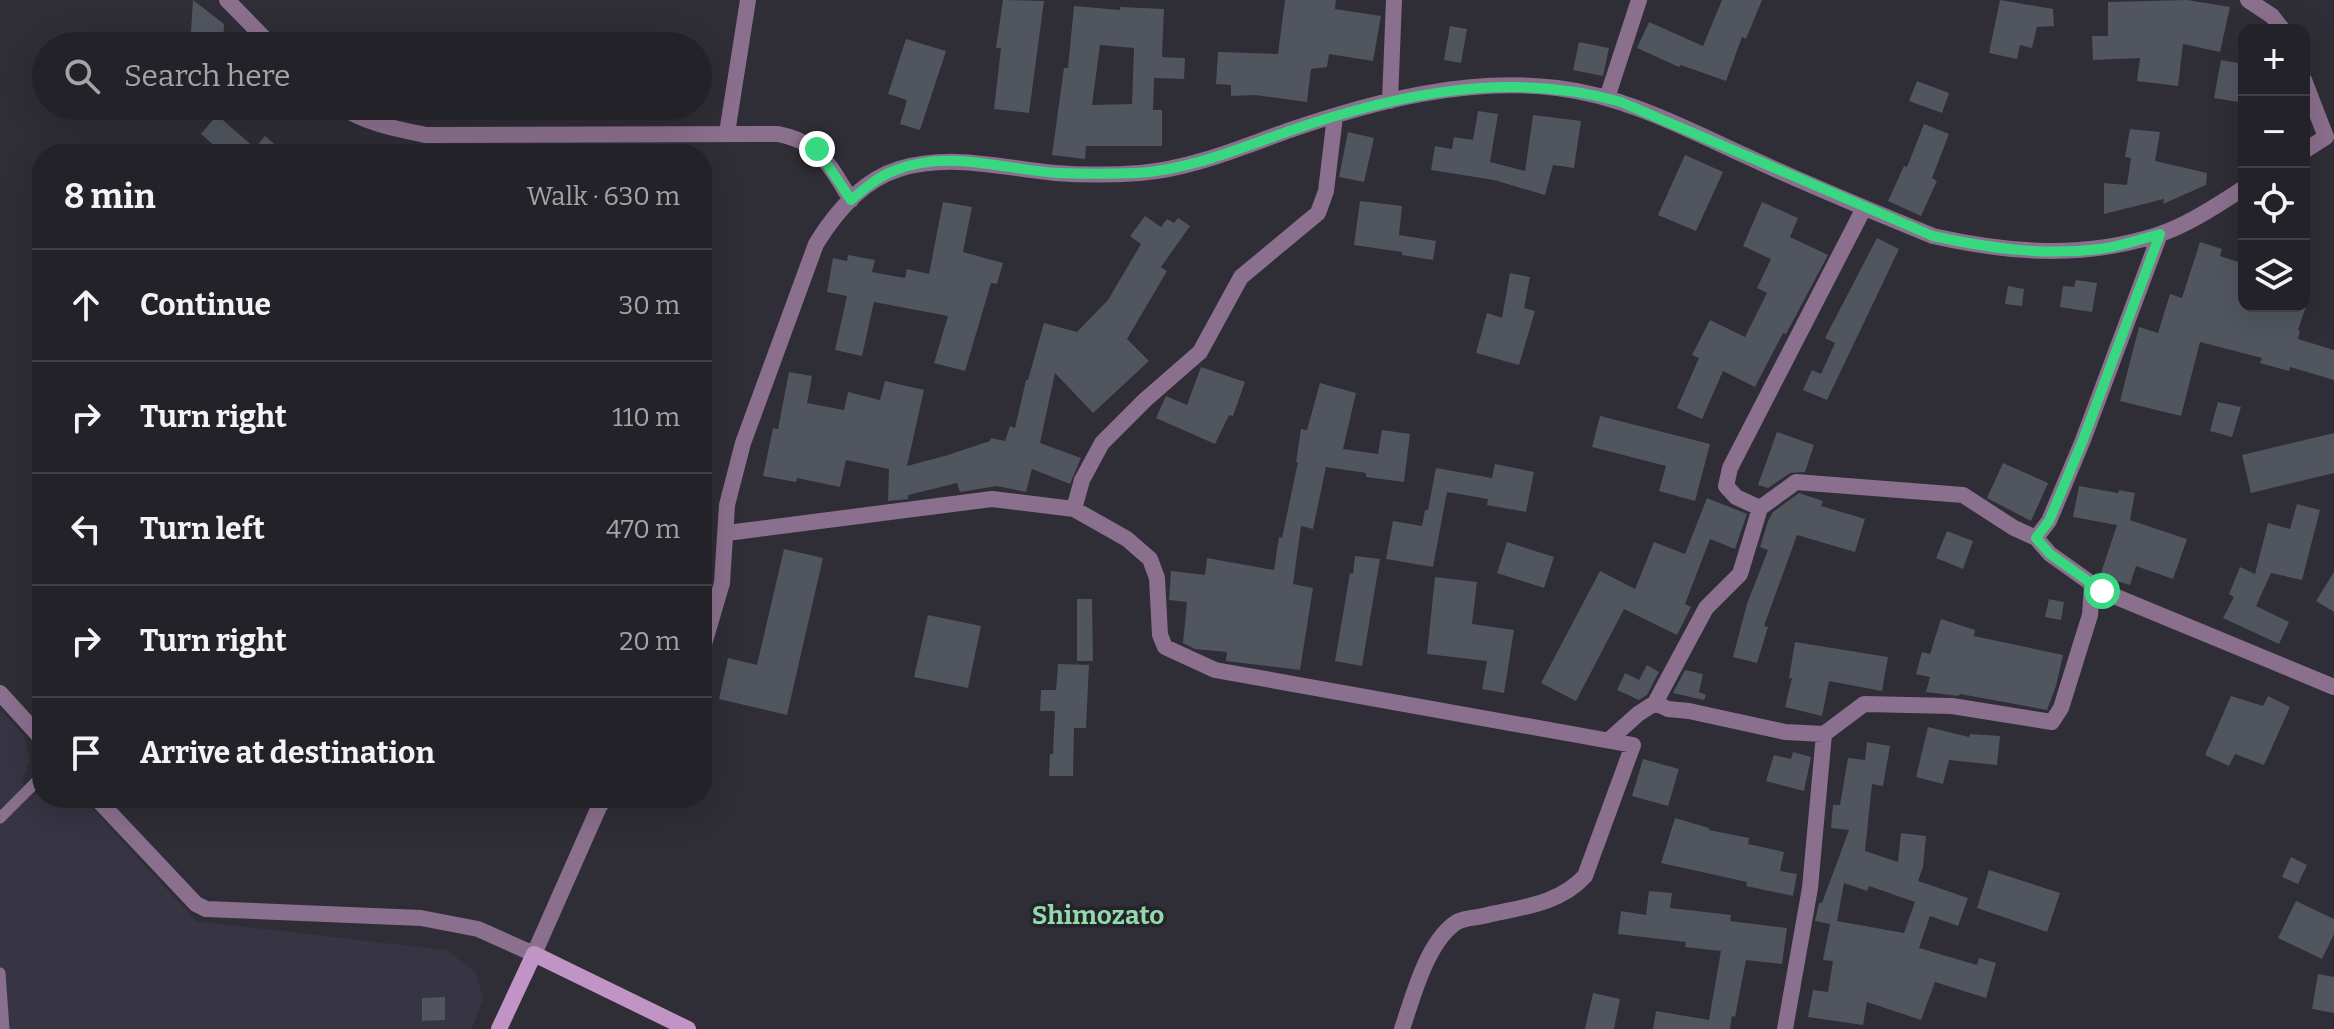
<!DOCTYPE html>
<html lang="en">
<head>
<meta charset="utf-8">
<style>
  body { margin:0; font-family:Bitter,serif; background:#2f2f34; color:#f1f3f6 }
  .controls { position:absolute; right:24px; top:24px; display:grid; overflow:hidden; border-radius:16px; box-shadow:0 8px 32px #0002 }
  .controls button { width:72px; height:72px; display:grid; place-items:center; padding:0; border:0; border-bottom:2px solid #403f45; background:#232228; color:#f1f3f6; font:40px sans-serif }
  .stop { position:absolute; width:24px; height:24px; margin:-18px; border:6px solid #37d880; border-radius:50%; background:#fff }
  .stop.end { background:#37d880; border-color:#fff; box-shadow:0 2px 8px #0008 }
  .list { margin:0; padding:0; list-style:none }
  h2 { display:flex; justify-content:space-between; align-items:center; height:104px; margin:0; padding:0 32px; font-size:34px }
  h2 small { font-size:26px; font-weight:400; color:#a3a4a8 }
  .list li { display:grid; grid-template-columns:52px 1fr auto; gap:24px; align-items:center; box-sizing:border-box; height:112px; padding:0 32px; border-top:2px solid #403f45 }
  .list b { display:block; font-size:30px; white-space:nowrap }
  .list em { font-size:26px; font-style:normal; color:#a3a4a8 }
  .icon { flex:none; width:44px; height:44px; fill:none; stroke:currentColor; stroke-width:2; stroke-linecap:round; stroke-linejoin:round }
  .map { position:relative; flex:none; width:2334px; height:1029px; overflow:hidden }
  .search { position:absolute; background:#232228; box-shadow:0 8px 32px #0002; left:32px; top:32px; width:680px; height:88px; display:flex; align-items:center; gap:20px; box-sizing:border-box; padding:0 28px; border-radius:44px; color:#a3a4a8; font-size:30px }
  .panel { position:absolute; background:#232228; box-shadow:0 8px 32px #0002; left:32px; top:144px; width:680px; height:664px; border-radius:32px }
  .map>svg:first-child { display:block }
  .built { fill:#373443 }
  .building { fill:#51555e; fill-rule:evenodd }
  .lines { fill:none; stroke-linecap:round; stroke-linejoin:round }
  .lane { stroke:#8b6f8e; stroke-width:11 }
  .street { stroke:#8b6f8e; stroke-width:16 }
  .secondary { stroke:#c094c4; stroke-width:16 }
  .route { stroke:#37d880; stroke-width:10 }
  .labels { text-anchor:middle; dominant-baseline:central; stroke-width:7; stroke-linejoin:round; paint-order:stroke }
  .neighbourhood-label { font-size:26px; font-weight:bold; fill:#92daa9; stroke:#25232b }
</style>
</head>
<body>
<div class="map">
<svg width="2334" height="1029" viewBox="0 0 2334 1029">
  <rect width="100%" height="100%" fill="#2f2d35"/>
  <path class="built" d="M0,709L24,735L30,760L22,782L34,795L42,794V798H81L86,801L196,921L446,950L476,972L483,999L472,1029H0Z"/>
  <path class="building" d="M193,0L224,24L223,46H190Z
    M1003,0L1044,1L1029,113L994,109L1001,48H996Z
    M1285,0H1336L1335,9L1381,16L1373,61L1329,54L1327,67L1311,69L1307,102L1255,95L1231,96V85L1216,84L1218,52L1278,54Z
    M1722,0H1762L1746,39L1742,37L1726,81L1681,65L1679,67L1637,48L1649,22L1703,46Z
    M2000,0L2053,9L2054,26L2037,27L2032,48L2020,45L2017,59L1989,53Z
    M2187,0L2230,7L2220,52L2183,44L2178,86L2137,81L2140,58L2093,60L2092,36H2108V2Z
    M1074,6L1120,10V7L1164,9L1162,57L1185,58L1184,79L1154,78L1153,110H1162V146H1086L1085,159L1052,155L1064,68H1068ZM1100,45L1134,48L1132,104L1092,105Z
    M1450,26L1467,29L1461,63L1444,60Z
    M906,39L946,51L920,130L900,124L907,100L888,94Z
    M1579,42L1609,48L1603,76L1573,70Z
    M2221,60L2244,64V103L2214,98Z
    M1917,81L1949,93L1942,113L1909,101Z
    M1478,111L1498,114L1490,162L1525,171L1533,115L1581,121L1574,168L1553,165L1545,195L1494,180L1431,170L1435,146L1452,149L1454,137L1473,140Z
    M217,115L255,148L265,136L286,154H224L201,134Z
    M1924,124L1949,134L1932,178L1937,181L1921,216L1888,201L1904,166L1907,167Z
    M2130,129L2160,132L2155,161L2207,173L2206,185L2163,204L2164,199L2104,214V183L2127,185L2131,158L2125,157Z
    M1348,132L1374,138L1364,182L1339,177Z
    M1685,155L1723,172L1696,231L1658,215Z
    M1360,201L1402,206L1399,235L1436,241L1433,260L1402,255V252L1354,245Z
    M943,202L972,207L963,252L1003,263L997,284L991,283L965,371L934,363L948,316L874,302L862,356L835,350L847,296L827,292L833,258L847,261L848,255L875,260L872,272L905,278L907,269L929,274Z
    M1762,202L1798,218L1790,237L1828,255L1786,334L1783,333L1755,387L1723,371L1702,419L1677,408L1699,358L1692,355L1710,320L1745,337L1767,293L1757,288L1771,259L1743,246Z
    M1145,216L1161,227L1167,219L1174,223L1178,218L1190,226L1161,267L1167,271L1127,339L1149,361L1093,413L1055,373L1040,443L1081,458L1070,484L1032,469L1026,492L997,486L960,492L957,483L908,495V499L888,501L889,469L846,460L840,487L797,478L796,482L763,476L773,428L778,429L789,372L812,376L807,403L844,410L848,392L880,400L885,381L924,390L907,466L948,455L990,441L991,438L1005,441L1010,426L1015,428L1026,380H1028L1044,323L1077,332L1108,300L1141,244L1130,236Z
    M1877,238L1899,249L1827,400L1803,390L1812,370L1821,374L1835,343L1825,338Z
    M2200,242L2222,249L2220,256L2244,264V306H2306L2298,330L2300,331L2298,339L2334,350V380L2290,367L2289,371L2260,363L2262,358L2200,342L2181,416L2120,401L2139,327L2158,333L2170,294L2182,298Z
    M1510,273L1530,277L1524,308L1535,311L1519,365L1476,353L1487,313L1502,318Z
    M2076,280L2097,283L2092,312L2060,307L2063,286L2074,287Z
    M2008,286L2024,289L2022,306L2005,304Z
    M1201,367L1245,382L1233,416L1229,415L1215,444L1156,418L1166,396L1187,405Z
    M1320,383L1356,393L1343,449L1378,454L1382,430L1410,434L1404,482L1366,477V473L1326,467L1313,529L1301,526L1293,584L1313,588L1300,670L1226,661L1227,652L1195,649L1183,643L1187,602L1169,600L1171,571L1205,575L1207,558L1274,570L1279,537L1282,538L1298,462H1296L1301,429L1307,430Z
    M2218,402L2241,407L2232,437L2210,431Z
    M1600,416L1710,444L1695,501L1659,491L1666,466L1592,447Z
    M1777,432L1814,445L1805,472L1790,473L1768,488L1758,485Z
    M2334,433V473L2251,493L2242,455Z
    M2003,463L2048,483L2031,521L1987,498Z
    M1495,464L1534,472L1526,512L1487,505L1488,499L1447,492L1433,567L1386,559L1393,521L1422,526L1425,510H1428L1436,468L1492,478Z
    M2079,486L2118,493L2119,490L2135,493L2130,520L2187,539L2173,579L2136,566L2130,585L2100,576L2117,525L2073,517Z
    M1799,493L1823,501L1821,506L1865,519L1855,552L1797,535L1764,626L1768,627L1757,663L1733,657L1747,604L1768,550L1760,547L1768,521L1773,512Z
    M1707,498L1747,514L1735,549L1710,539L1685,604L1691,607L1677,635L1624,609L1576,701L1541,683L1600,571L1635,589L1654,542L1685,554Z
    M2297,504L2320,510L2302,580L2271,573L2256,606L2289,622L2279,644L2223,618L2234,597L2229,594L2240,567L2255,574L2268,523L2290,529Z
    M1947,531L1973,541L1963,569L1936,558Z
    M1507,542L1554,557L1544,588L1497,573Z
    M784,549L823,558L787,715L719,699L728,658L757,665Z
    M1355,556L1380,559L1362,666L1335,661L1350,573L1353,574Z
    M2334,572V612L2316,601Z
    M1435,577L1477,582L1472,624L1514,630L1504,693L1482,689L1487,661L1427,654Z
    M1077,599H1092L1093,661H1077Z
    M2049,599L2064,602L2061,620L2045,617Z
    M928,615L981,626L968,688L914,677Z
    M1941,619L1975,630L1974,636L2063,655L2056,686L2047,710L1960,694L1959,696L1926,692L1930,677L1916,674L1922,652L1930,654Z
    M1795,642L1888,657L1882,691L1829,681L1822,716L1785,707L1792,678H1789Z
    M1058,664L1089,665L1086,728H1074L1073,776H1049L1050,754H1053L1055,711H1040L1041,690H1056Z
    M1647,665L1659,672L1647,695L1639,700L1617,690L1625,673L1639,680Z
    M1685,670L1703,674L1699,692L1706,695L1704,700L1673,693Z
    M2231,696L2263,706L2268,696L2290,707L2264,765L2235,754L2229,766L2205,755Z
    M1928,727L1969,737L1970,734L2000,736L1997,765L1949,760L1943,784L1916,777Z
    M1867,742L1890,746L1883,786L1872,784L1865,851L1898,862L1901,833L1926,836L1923,867L1918,881L1968,898L1958,926L1930,916L1919,948L1977,965L1979,958L1996,963L1986,998L1935,982L1921,1020L1867,1002L1863,1025L1808,1017L1813,990L1828,992L1833,961L1823,960L1830,924L1815,921L1819,903H1822L1849,830L1831,828L1833,805H1840L1848,758L1865,760ZM1844,883L1867,891L1869,886L1915,902L1904,933L1837,921Z
    M1793,752L1811,757L1804,791L1766,781L1774,755L1791,759Z
    M1643,759L1679,769L1668,806L1632,796Z
    M1675,818L1709,828V830L1749,838L1748,844L1784,852L1780,871L1797,874L1793,896L1746,886L1747,882L1661,863Z
    M2291,857L2307,865L2298,884L2282,877Z
    M1989,870L2060,893L2047,932L1977,908Z
    M1649,891L1672,893L1670,908L1731,915L1730,921L1787,928L1782,964L1746,960L1735,1017L1732,1016L1730,1029H1653L1656,1011L1709,1020L1721,951L1685,947L1686,942L1618,934L1621,911L1646,915Z
    M2296,901L2334,919V934L2322,959L2278,938Z
    M2318,974L2334,977V1013L2312,1009Z
    M1593,993L1620,999L1614,1029H1585Z
    M445,997V1020L422,1021V998Z"/>
  <g class="lines">
    <path class="lane" d="M0,818L42,776
      M0,973L4,1029"/>
    <path class="street" d="M227,0L272,46
      M2248,0L2272,16L2283,30
      M2304,80L2326,137L2304,151
      M1607,98L1639,0
      M1390,101L1394,0
      M340,106C364,123 397,129 426,135L778,134C820,142 829,165 851,200
      M727,133L748,0
      M1864,208L1730,468L1726,486L1736,497L1760,508L1796,482L1963,495L2014,528L2036,538L2050,554L2102,591L2334,687
      M1074,509L1082,480L1102,443L1145,400L1200,352L1241,277L1318,213L1326,191L1335,116
      M727,533L992,499L1074,509L1127,539L1150,559L1157,578L1160,635L1165,647L1215,670L1633,745L1585,876C1558,905 1521,907 1483,916C1474,918 1461,918 1454,924C1426,945 1413,997 1402,1029
      M2036,538L2049,521L2083,440L2160,234
      M702,651L722,583L727,505L743,443L816,244C835,213 863,180 899,169C951,153 1003,168 1055,173C1082,175 1112,175 1140,173C1191,169 1242,147 1290,130C1375,101 1467,77 1557,88C1624,96 1683,127 1744,155C1806,184 1869,210 1933,236C2009,253 2082,259 2157,235C2188,225 2217,205 2244,188
      M0,693L42,739
      M1655,703L1668,709L1689,711L1785,732L1824,734
      M1609,740L1638,714L1655,703L1706,608L1740,574L1760,508
      M96,798L196,904L206,909L421,918L478,929L534,954L599,807L605,798
      M1785,1029L1810,888L1824,734L1864,704L1952,706L2052,722L2061,708L2090,615L2092,585"/>
    <path class="secondary" d="M499,1029L534,954L688,1029"/>
  </g>
  <g class="lines">
    <path class="route" d="M817,149L851,200C865,188 879,176 896,170C949,149 1005,170 1058,173C1084,174 1111,174 1137,173C1189,170 1241,148 1289,131C1396,94 1509,70 1621,102L1933,236C1988,248 2042,256 2099,249C2119,247 2140,239 2160,234L2083,440L2049,521L2036,538L2050,554L2102,591"/>
  </g>
  <g class="labels">
    <g class="neighbourhood-label">
      <text x="1098" y="915">Shimozato</text>
    </g>
  </g>
</svg>
<div class="controls">
<button>+</button>
<button>−</button>
<button><svg class="icon" aria-label="locate" viewBox="0 0 24 24"><circle cx="12" cy="12" r="6"/><path d="M12 2v4M12 18v4M2 12h4M18 12h4"/></svg></button>
<button><svg class="icon" aria-label="layers" viewBox="0 0 24 24"><path d="M12 4l9 5-9 5-9-5zM3 14l9 5 9-5"/></svg></button>
</div>
<div class="stop" style="left:2102px;top:591px"></div>
<div class="stop end" style="left:817px;top:149px"></div>
<div class="search"><svg class="icon" aria-label="search" viewBox="0 0 24 24"><circle cx="10" cy="10" r="6"/><path d="M15 15l6 6"/></svg>Search here</div>
<section class="panel">
<h2>8 min<small>Walk · 630 m</small></h2>
<ul class="list">
<li><svg class="icon" aria-label="ahead" viewBox="0 0 24 24"><path d="M12 20V5M6 11l6-6 6 6"/></svg><div><b>Continue</b></div><em>30 m</em></li>
<li><svg class="icon" aria-label="right" viewBox="0 0 24 24"><path d="M7 20v-9h11M14 6l5 5-5 5"/></svg><div><b>Turn right</b></div><em>110 m</em></li>
<li><svg class="icon" aria-label="left" viewBox="0 0 24 24"><path d="M17 20v-9H6M10 6l-5 5 5 5"/></svg><div><b>Turn left</b></div><em>470 m</em></li>
<li><svg class="icon" aria-label="right" viewBox="0 0 24 24"><path d="M7 20v-9h11M14 6l5 5-5 5"/></svg><div><b>Turn right</b></div><em>20 m</em></li>
<li><svg class="icon" aria-label="arrive" viewBox="0 0 24 24"><path d="M6 21V4h12l-3 4 3 4H6"/></svg><div><b>Arrive at destination</b></div></li>
</ul>
</section>
</div>
</body>
</html>
